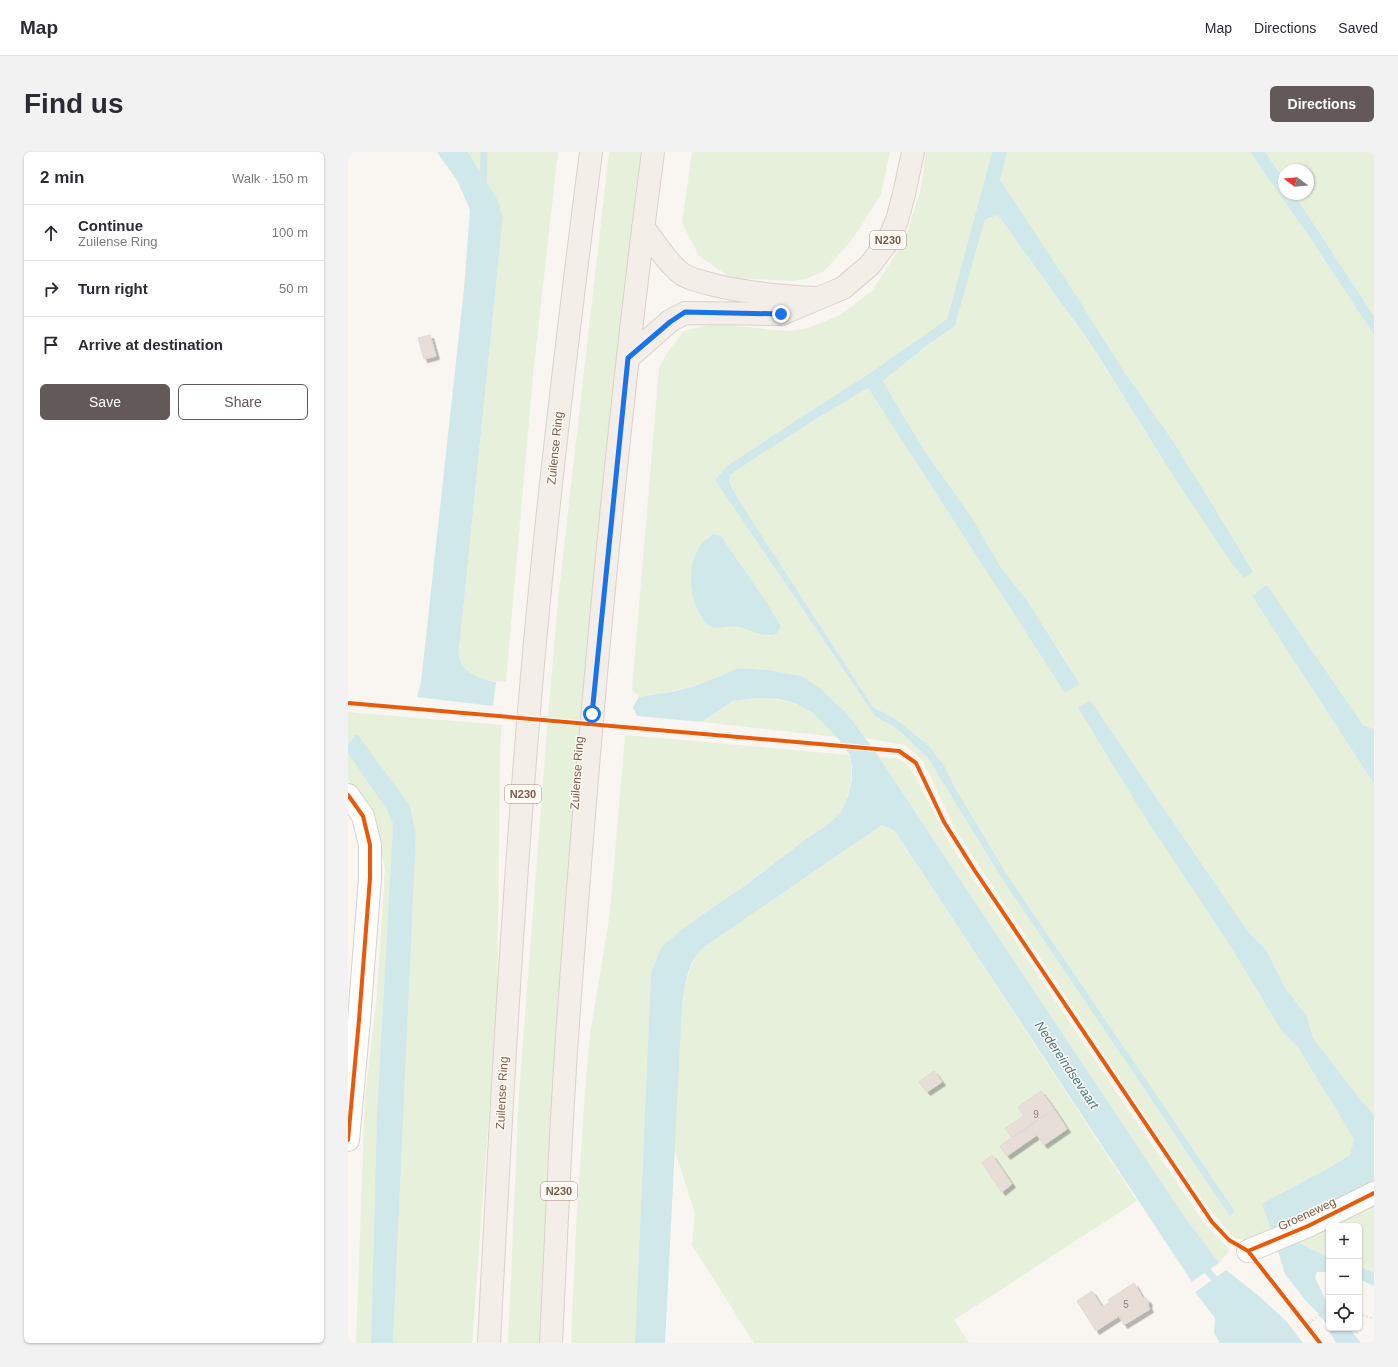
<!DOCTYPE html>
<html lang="en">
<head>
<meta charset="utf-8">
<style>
  body { margin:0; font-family:Arial,sans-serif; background:#f2f2f3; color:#2b2b33 }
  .controls { position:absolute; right:12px; bottom:12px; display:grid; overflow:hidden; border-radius:6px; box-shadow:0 1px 3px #0004 }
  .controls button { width:36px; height:36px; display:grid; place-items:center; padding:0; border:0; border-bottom:1px solid #e1e1e2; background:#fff; color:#2b2b33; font:20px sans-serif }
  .compass { position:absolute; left:930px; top:12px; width:36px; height:36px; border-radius:50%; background:#fff; box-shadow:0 1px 3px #0004; rotate:286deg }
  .stop { position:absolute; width:12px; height:12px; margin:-9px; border:3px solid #1a73e8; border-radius:50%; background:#fff }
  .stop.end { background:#1a73e8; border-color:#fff; box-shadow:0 1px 4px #0008 }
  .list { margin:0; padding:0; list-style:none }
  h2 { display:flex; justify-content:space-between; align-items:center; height:52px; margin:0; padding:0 16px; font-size:17px }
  h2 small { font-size:13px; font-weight:400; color:#7c7c81 }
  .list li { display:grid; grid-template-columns:26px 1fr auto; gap:12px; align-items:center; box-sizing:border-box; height:56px; padding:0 16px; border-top:1px solid #e1e1e2 }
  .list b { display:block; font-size:15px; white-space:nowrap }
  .list p { margin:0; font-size:13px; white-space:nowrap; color:#7c7c81 }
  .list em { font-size:13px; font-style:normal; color:#7c7c81 }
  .actions { display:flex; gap:8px; padding:12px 16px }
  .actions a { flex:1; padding:9px 0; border:1px solid #625958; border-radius:6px; text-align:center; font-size:14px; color:#625958 }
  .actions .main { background:#625958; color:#fff }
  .icon { flex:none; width:22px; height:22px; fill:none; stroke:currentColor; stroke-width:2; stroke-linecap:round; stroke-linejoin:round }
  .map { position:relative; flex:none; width:1026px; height:1191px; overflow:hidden; border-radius:6px }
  header { display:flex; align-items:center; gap:24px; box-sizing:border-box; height:56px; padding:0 20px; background:#fff; border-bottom:1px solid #e1e1e2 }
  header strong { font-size:19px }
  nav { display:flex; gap:22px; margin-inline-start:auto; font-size:14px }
  .intro { display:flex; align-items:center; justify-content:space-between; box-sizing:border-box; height:96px; padding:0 24px }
  h1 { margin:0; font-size:28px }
  .button { padding:10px 18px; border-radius:6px; background:#625958; color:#fff; font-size:14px; font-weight:700 }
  main { display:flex; gap:24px; padding:0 24px }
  aside { flex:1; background:#fff; border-radius:6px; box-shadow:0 1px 3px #0004 }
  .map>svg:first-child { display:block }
  .green { fill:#e7f0db; fill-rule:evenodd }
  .water { fill:#d0e8ea }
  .pier { fill:#f9f5f0 }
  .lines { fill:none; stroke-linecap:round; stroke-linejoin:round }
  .stream { stroke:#d0e8ea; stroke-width:7 }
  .building { fill:#e6ded7; stroke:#e2d8d2; filter:url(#shadow) }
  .minor-casing { stroke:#d7d1cb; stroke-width:24 }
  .major-casing { stroke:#dad1cc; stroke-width:24 }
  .path { stroke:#dcd5d0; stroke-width:2.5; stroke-dasharray:1 3; stroke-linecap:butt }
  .minor { stroke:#fefefd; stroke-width:22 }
  .major { stroke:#f3eee8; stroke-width:22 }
  .cycleway-casing { stroke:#fffaf3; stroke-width:6 }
  .cycleway { stroke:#e8590c; stroke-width:4 }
  .route { stroke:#1a73e8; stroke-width:5 }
  .labels { text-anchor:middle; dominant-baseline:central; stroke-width:3; stroke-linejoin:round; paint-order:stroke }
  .number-label { font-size:10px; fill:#977e72 }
  .shield { fill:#fffaf3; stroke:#a28b7f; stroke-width:1 }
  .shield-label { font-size:11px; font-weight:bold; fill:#7a5c4d }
  .street-label { font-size:12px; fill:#7a5c4d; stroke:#fffaf3 }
  .water-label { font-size:13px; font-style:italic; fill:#437c86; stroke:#fffaf3 }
</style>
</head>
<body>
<header>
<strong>Map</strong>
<nav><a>Map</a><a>Directions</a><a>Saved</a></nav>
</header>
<div class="intro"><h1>Find us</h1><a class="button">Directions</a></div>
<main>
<aside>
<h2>2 min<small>Walk · 150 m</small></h2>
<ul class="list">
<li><svg class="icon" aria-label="ahead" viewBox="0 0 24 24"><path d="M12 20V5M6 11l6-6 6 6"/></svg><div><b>Continue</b><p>Zuilense Ring</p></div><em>100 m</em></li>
<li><svg class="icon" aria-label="right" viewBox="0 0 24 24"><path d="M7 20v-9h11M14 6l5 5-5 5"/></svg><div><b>Turn right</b></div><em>50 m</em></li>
<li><svg class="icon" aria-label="arrive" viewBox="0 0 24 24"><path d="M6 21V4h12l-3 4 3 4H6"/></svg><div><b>Arrive at destination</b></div></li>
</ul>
<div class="actions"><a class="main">Save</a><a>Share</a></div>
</aside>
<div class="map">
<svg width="1026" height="1191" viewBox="0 0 1026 1191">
  <defs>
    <filter id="shadow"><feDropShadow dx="3.5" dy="3.5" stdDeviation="0" flood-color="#0004"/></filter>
  </defs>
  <rect width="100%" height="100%" fill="#f9f5f0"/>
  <path class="green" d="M120,0H210L185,223L158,529C140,531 115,525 111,504C110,499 111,493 112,488L155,64L149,47Z
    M261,0H294L259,293L211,834L194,1191H160L171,942L199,577L210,448Z
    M344,0H542L533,42L512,76L499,94L476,119L458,127L444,129L383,126L351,104L334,71Z
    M578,0H644L599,167L526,219L456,263L379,314L367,328L527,564L549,577L580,606L651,722L882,1063L887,1059L658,721L606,634L596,613L581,594L548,567L525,555L390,347L381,328L383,322L463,270L520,236L717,541L732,531L680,450L652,414L626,369L577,299L554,262L535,229L565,205L607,174L637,66L650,63L746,198L819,314L896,426L904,420L866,355L825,289L777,221L736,156L651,27L659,0H902L962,86L1026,183V577L1015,573L919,434L904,444L1026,632V962L1012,947L965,886L959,865L937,835L918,798L898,777L742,548L730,556L884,797L933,878L951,897L1006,987L1002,1003C974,1022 943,1035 914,1052L924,1081L907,1089L897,1088L886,1086L863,1059L819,997L608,679L575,609L557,593L517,586L501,564L452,524L421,518L390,516L368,527L340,535L316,541L299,543L291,545L284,538L311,215L321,198L336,179L364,172L439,179L460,176L492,163L524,139L557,88L573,36ZM373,384L419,451L433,474L422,484L386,473L373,475L348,400L359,385Z
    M917,0H1026V164L946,42H960V18H936V26Z
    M408,546C450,548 461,554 489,585L354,570L385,549Z
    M0,560L154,573L152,599L149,855L124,1191H45L68,684L6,583L0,593Z
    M277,583L502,603C505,620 504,636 496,652C495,655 493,660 491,663C481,673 469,680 458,687L313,796L303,820L287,1191H223L228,1076L237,939L242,882L262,761Z
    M0,599L39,658L45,672L29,960L23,1191H8L17,946L29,843L37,717L26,665L0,628Z
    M531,605L547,606L558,611L567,624L602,692L856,1071L882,1098L871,1111L831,1057Z
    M534,673L546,678L789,1049L606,1168L621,1191H406L344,1093L347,1061L326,996L334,856L337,833L343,814L350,800L366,788Z
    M1026,1049V1121L1011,1114V1074H981Z
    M981,1074V1105L965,1098L953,1090Z"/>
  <path class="water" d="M89,0H120L149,47L155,64L112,488C111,493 110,499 111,504C115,522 132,527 148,530L145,554L69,545L73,530L116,137L122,58L110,30Z
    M644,0H659L652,28L731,148L777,221L825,289L866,355L905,420L896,426L885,413L819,314L746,197L650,63L637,67L607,174L576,196L535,229L554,262L577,299L626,369L652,414L680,450L732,532L717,541L520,236L463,270L383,322L381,329L390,347L525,555L548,567L581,594L596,613L606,634L658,721L887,1059L882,1064L651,722L580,606L549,577L527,564L367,328L379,314L456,263L521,222L599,167Z
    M902,0H917L936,27V42H946L1026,164V183L962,86Z
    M366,382L373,384L419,451L433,474L429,481C427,482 424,484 421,483C411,483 400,477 391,475C382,472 372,478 364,475C359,473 355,468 353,464C338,441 338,395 366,382Z
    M919,433L1015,573L1026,577V632L904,444Z
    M390,516L421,518L453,524L473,537L501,564L531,605L831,1057L871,1111L844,1130L546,678L534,673L366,788C361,792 355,795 351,800C339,812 336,839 334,856L317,1191H287L303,820L313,796L334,777L399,732L458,687L478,674L492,662L500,644L504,628V614L502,603L489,585L465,561L447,551L430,547L408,546L385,549L354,570L289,564L285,555L291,545C299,543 307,542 316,541C342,537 367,527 390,516Z
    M742,548L898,777L918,798L937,835L959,865L965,886L1012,947L1026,962V1031L947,1068L924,1081L914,1052C943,1035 973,1022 1002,1003L1006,987L951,897L933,878L884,797L792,657L730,556Z
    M7,583H10L62,654L68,684L45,1191H23L29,960L45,672L39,658L0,601V593Z
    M944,1086L965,1098L981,1105V1120H969L967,1126L981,1155V1176H1001L1013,1191H988L980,1177L981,1175L969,1160L958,1149L937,1122L929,1096Z
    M1011,1114L1026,1121V1134L1011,1127Z
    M878,1118L911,1144L938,1169L955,1191H872L866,1181L867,1166L847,1140Z"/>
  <path class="pier" d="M873,1110L872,1113L845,1131H842Z
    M877,1116L878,1118L847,1140L846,1138Z"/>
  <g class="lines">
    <path class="stream" d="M135,31L136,0
      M854,1113L872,1133"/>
  </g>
  <path class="building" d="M82,183L88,204L76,207L70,186Z
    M586,919L594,930L579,940L571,930Z
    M693,939L706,957L664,986L657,976L676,964L670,955Z
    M706,957L719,977L696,993L689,983L659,1004L652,994Z
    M644,1003L664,1032L654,1040L634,1011Z
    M786,1131L795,1146H798L801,1150L800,1153L802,1157L776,1173L771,1164L748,1179L729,1149L744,1139L754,1155L762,1150L760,1148Z"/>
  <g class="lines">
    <defs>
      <path id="minor" d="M0,643L15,664L22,693V726L11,868L0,988
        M900,1099L960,1074L1026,1041"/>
      <path id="major" d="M295,75C307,90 318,110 334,122C343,128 355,130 366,133C398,141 432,144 466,146
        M280,206L322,169L337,161L433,162L495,136L522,113L540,89L549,68L556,42L565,0
        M141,1191C153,957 166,723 187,490C202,326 222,163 243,0
        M203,1191C208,1089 212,987 219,885C240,589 266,294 305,0"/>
    </defs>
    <use href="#minor" class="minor-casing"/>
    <use href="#major" class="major-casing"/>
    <path class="path" d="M1011,1162L1026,1167
      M958,1173L981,1156"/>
    <use href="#minor" class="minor"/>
    <use href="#major" class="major"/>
    <defs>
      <path id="cycleway" d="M0,551L551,599L568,611L596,670L627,719L864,1070L881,1088L900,1099L972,1191
        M0,643L15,664L22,693V726L11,868L0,988
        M900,1099L960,1074L1026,1041"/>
    </defs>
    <use href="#cycleway" class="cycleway-casing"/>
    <use href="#cycleway" class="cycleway"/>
  </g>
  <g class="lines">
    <path class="route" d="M244,562L280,206L322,170L337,160L433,162"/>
  </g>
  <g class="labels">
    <g class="number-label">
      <text x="688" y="962">9</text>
      <text x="778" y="1152">5</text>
    </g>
    <g class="shield">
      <rect x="522" y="79" width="36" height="18" rx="3"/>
      <rect x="157" y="633" width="36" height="18" rx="3"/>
      <rect x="193" y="1030" width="36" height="18" rx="3"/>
    </g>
    <g class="shield-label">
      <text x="540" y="88">N230</text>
      <text x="175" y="642">N230</text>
      <text x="211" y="1039">N230</text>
    </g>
    <g class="street-label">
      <text transform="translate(207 296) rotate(-84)">Zuilense Ring</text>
      <text transform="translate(229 621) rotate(-86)">Zuilense Ring</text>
      <text transform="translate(154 941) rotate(-87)">Zuilense Ring</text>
      <text transform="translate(959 1062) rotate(-25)">Groeneweg</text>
    </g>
    <g class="water-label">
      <text transform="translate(719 913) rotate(56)">Nedereindsevaart</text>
    </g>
  </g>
</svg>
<div class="controls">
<button>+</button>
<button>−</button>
<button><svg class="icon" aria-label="locate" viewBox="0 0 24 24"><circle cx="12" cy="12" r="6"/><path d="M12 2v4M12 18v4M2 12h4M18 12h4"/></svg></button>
</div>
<svg class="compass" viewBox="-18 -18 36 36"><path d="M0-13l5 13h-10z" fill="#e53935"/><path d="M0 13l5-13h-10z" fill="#7c7c81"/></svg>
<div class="stop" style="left:244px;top:562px"></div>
<div class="stop end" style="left:433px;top:162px"></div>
</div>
</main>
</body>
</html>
